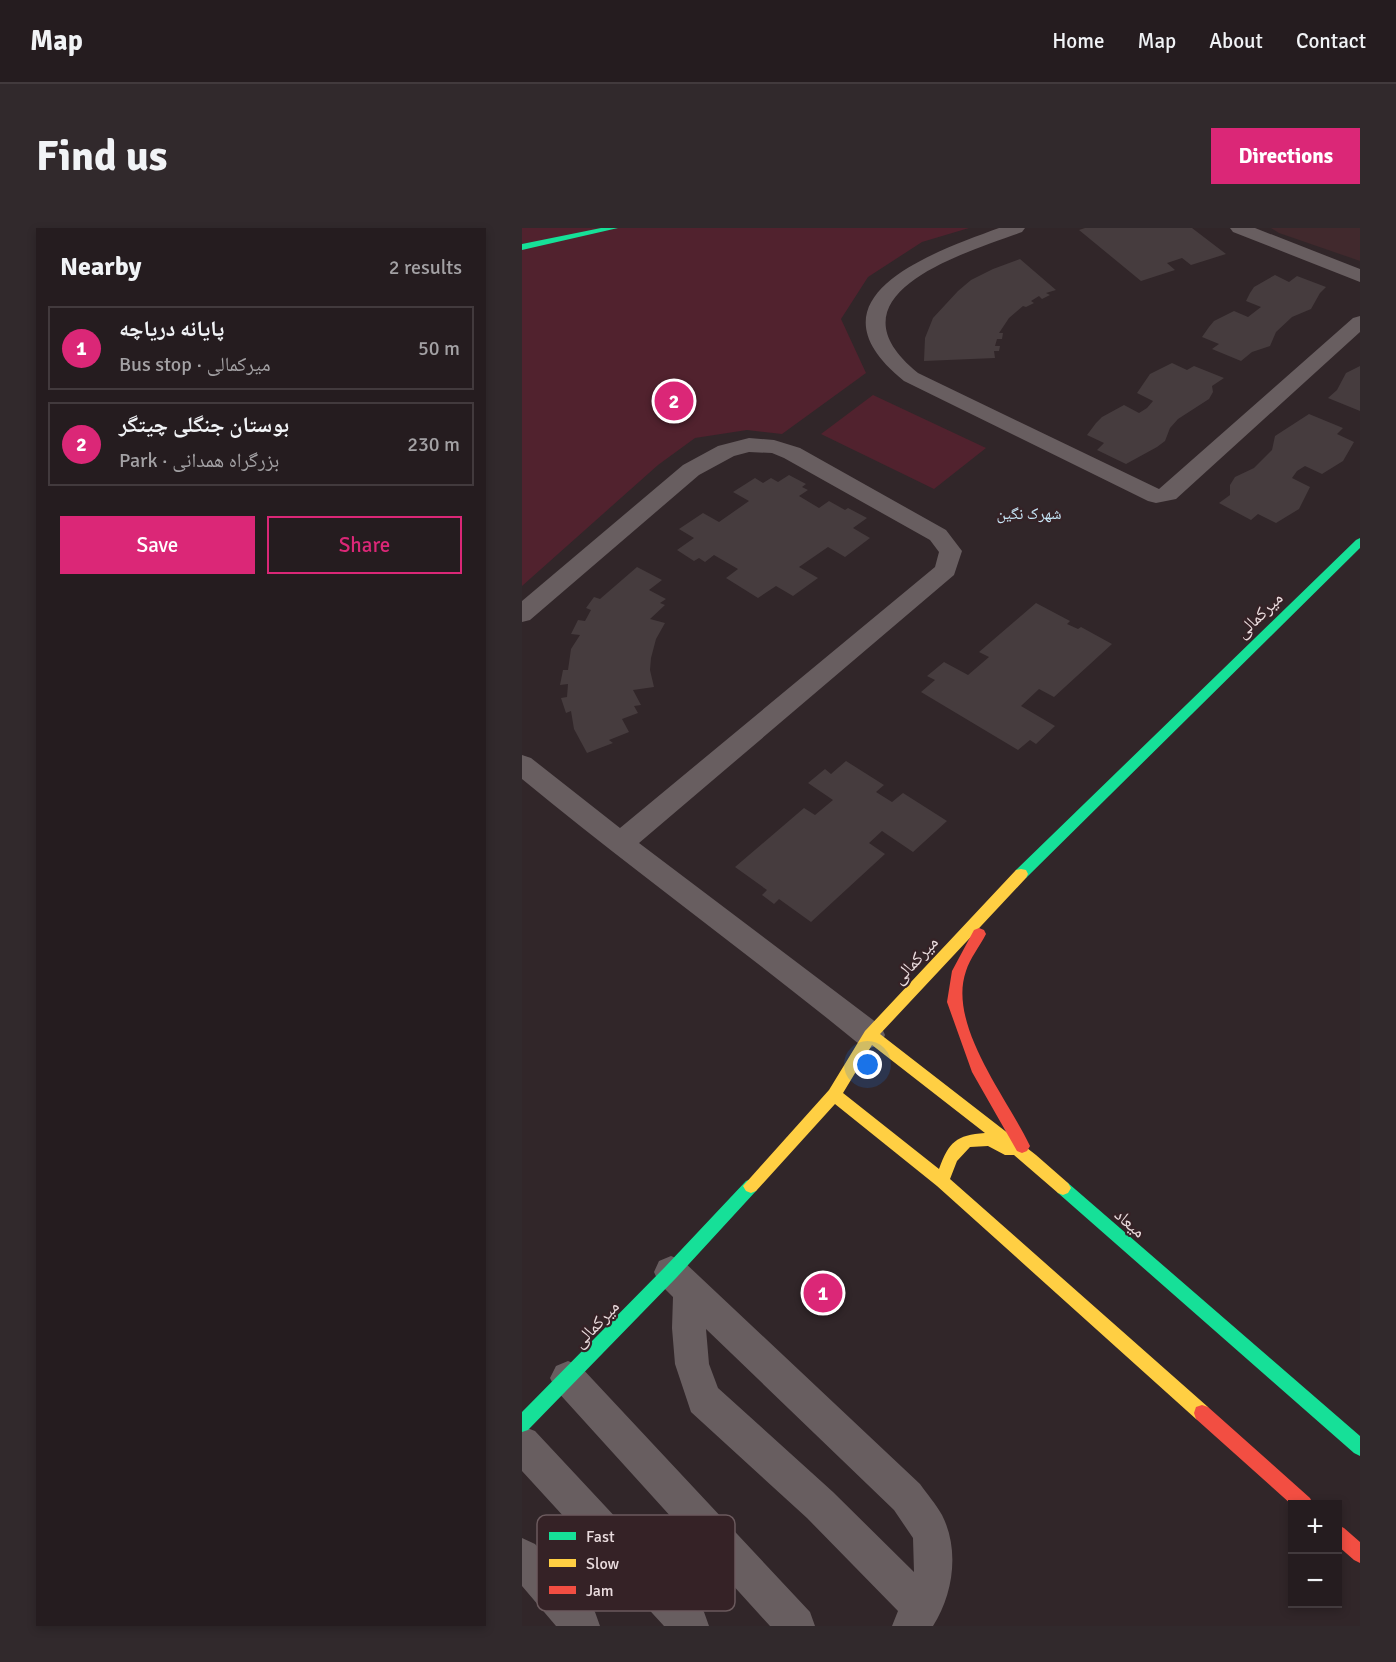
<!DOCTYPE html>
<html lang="en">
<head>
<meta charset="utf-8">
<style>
  body { margin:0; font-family:Signika,"Noto Naskh Arabic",sans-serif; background:#31292c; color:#f1f3f6 }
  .controls { position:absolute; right:18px; bottom:18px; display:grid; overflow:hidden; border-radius:0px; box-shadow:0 3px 9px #0003 }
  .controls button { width:54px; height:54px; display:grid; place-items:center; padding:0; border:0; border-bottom:2px solid #423a3d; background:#251c1f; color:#f1f3f6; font:30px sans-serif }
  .you { position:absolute; left:346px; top:837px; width:21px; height:21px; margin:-15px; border:4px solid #fff; border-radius:50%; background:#1a73e8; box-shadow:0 0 0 9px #1a73e833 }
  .badge { display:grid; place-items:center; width:39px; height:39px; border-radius:50%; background:#db2777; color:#fff; font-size:20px; font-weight:700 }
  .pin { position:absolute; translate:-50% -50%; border:3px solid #fff; box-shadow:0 2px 6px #0006 }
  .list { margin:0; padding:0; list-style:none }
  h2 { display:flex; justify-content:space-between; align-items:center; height:78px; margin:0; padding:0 24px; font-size:26px }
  h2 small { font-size:20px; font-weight:400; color:#a3a1a4 }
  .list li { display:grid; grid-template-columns:39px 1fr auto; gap:18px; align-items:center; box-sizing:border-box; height:84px; margin:0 12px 12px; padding:0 12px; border:2px solid #423a3d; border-radius:0px }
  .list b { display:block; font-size:22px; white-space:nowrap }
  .list p { margin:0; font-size:20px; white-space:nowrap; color:#a3a1a4 }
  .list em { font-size:20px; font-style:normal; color:#a3a1a4 }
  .actions { display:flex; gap:12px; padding:18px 24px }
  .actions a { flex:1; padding:14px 0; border:2px solid #db2777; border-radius:0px; text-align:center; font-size:21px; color:#db2777 }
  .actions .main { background:#db2777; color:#fff }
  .map { position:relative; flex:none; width:838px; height:1398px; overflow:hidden; border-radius:0px }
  header { display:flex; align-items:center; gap:36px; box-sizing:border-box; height:84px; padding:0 30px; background:#251c1f; border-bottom:2px solid #423a3d }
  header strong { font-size:28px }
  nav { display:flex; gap:33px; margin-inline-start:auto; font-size:21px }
  .intro { display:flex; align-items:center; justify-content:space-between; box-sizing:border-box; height:144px; padding:0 36px }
  h1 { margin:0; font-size:42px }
  .button { padding:15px 27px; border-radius:0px; background:#db2777; color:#fff; font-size:21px; font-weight:700 }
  main { display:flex; gap:36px; padding:0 36px }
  aside { flex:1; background:#251c1f; border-radius:0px; box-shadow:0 3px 9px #0003 }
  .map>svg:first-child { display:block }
  .built { fill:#41292d }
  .green { fill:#51222e }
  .building { fill:#463c3e }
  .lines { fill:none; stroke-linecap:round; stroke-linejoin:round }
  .street { fill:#685e60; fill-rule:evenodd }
  .fast { fill:#16e098; fill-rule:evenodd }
  .slow { fill:#ffcf43; fill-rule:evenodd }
  .jam { fill:#f24e42; fill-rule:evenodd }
  .labels { text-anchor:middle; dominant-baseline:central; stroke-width:4.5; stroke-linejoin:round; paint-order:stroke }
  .far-neighbourhood-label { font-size:16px; fill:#c7e6f7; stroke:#352226 }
  .street-label { font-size:18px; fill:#eadcde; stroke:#352226 }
  .key { fill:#352226; stroke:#6b5a5d; stroke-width:1.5 }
  .key-label { font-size:16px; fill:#eadcde }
</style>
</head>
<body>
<header>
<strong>Map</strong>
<nav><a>Home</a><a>Map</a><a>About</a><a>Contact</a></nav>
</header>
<div class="intro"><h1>Find us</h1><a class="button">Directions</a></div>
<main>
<aside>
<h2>Nearby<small>2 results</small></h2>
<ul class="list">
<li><span class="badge">1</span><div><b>پایانه دریاچه</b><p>Bus stop · میرکمالی</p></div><em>50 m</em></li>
<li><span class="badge">2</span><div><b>بوستان جنگلی چیتگر</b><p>Park · بزرگراه همدانی</p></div><em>230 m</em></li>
</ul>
<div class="actions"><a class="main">Save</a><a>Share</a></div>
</aside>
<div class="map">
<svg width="838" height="1398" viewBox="0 0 838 1398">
  <rect width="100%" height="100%" fill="#312629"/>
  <path class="built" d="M749,0H838V33L757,5Z"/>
  <path class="green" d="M0,0H447L400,14L346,49L319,91L344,145L260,206L225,202L173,210L136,237L0,358Z
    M351,167L464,220L412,261L299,206Z"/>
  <path class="building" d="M563,0H670L704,26L669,37L660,30L645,35L653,42L619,53L557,2Z
    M498,31L534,62L524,65L528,67L520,71L517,68L509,73L512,75L504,79L501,78L487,90L477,105H481L480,111H475L473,118H478L477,123H472L473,130L402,133L403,110L411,90L436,63L449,52L471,41Z
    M753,47L767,54L775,48L804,59L798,65L789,81L770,89L754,104L748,118L730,124L719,133L690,121L697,116L680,109L687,99L692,93L712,83L726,89L739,79L724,73L728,65L732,59Z
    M650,135L665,142L672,138L702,150L690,158L691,164L687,171L656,191L648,200L643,213L635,219L604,236L575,222L582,215L565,207L574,195L580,189L602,177L617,185L625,180L631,173L615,165L628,146Z
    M838,138V183L806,170L815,162L824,145Z
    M787,186L821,200L815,206L832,214L821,233L800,246L783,238L775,243L770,250L788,259L777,281L754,295L736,286L729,292L697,275L708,267V257L713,249L732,240L750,222L753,208Z
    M267,247L284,256L280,259L286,262L277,268L297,280L307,273L323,282L326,280L345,290L331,300L348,310L323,329L306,319L277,339L296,350L271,368L254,358L236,370L204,350L216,341L192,327L183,334L177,330L172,333L155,322L172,310L157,301L181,285L197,294L227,273L211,264L233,250L241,255L249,250L256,254Z
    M115,339L140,352L127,362L144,371L138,375L143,377L128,391L143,395L134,411L129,430L128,442L132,459L111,462L119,477L112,478L116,485L100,491L107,504L87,512L91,515L65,525L52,501L49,483L44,485L39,470L45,469L46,456L38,457L41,442H46L49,421L58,407L49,406L56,392L63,393L69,382L64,380L72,369L78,371Z
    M514,375L548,393L545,396L556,401L559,399L590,416L532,469L517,461L499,478L533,498L514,516L508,512L496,522L399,464L413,452L405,448L422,434L446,447L467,429L457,424Z
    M324,533L362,557L354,564L370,574L381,565L425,593L391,624L360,603L347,615L363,626L289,694L257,671L252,676L240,667L245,662L213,639L282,580L293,587L311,572L286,555L303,541L309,546Z"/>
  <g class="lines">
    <path class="street" d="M477,0H503L500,4C442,25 300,67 396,145L637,261L831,90L838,88V104L654,271L634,275L626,273L382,153C279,70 409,25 477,0Z
      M708,0H733L838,41V54L711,4Z
      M227,210L252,212L278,220L424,302L440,323L432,347L117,615L359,798L363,807L359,816L348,820L337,816C226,725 110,642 0,551V527L9,530L98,600L413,339L417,324L408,312L262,230L250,225L227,224L212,228L177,247L8,392L0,394V373L161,237L196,218Z
      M149,1028L161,1033L398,1256C405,1266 414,1276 420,1287C438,1322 431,1367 411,1398H370L376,1383L285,1290L169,1184L153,1136L150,1100L151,1069L137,1055L132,1044L137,1033ZM184,1101L372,1282L391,1310L392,1344L311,1264L196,1160L187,1136Z
      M46,1133L58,1138L288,1384L293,1398H248L34,1162L28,1150L34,1138Z
      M0,1198L13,1203L182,1384L187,1398H142L0,1243Z
      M0,1310L13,1316L73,1384L78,1398H34L0,1358Z"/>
    <path class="fast" d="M79,0H96L0,22V16Z
      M838,310V320L504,650H494L492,646L494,642L834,312Z
      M229,951L234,953L237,958L234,963L155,1049L6,1202L0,1204V1184L143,1039L224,953Z
      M541,953L546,955L838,1208V1228L832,1225L536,965L533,960L536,955Z"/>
    <path class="slow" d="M499,641L504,642L506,646L504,650L358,806L514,927L546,955L549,960L546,965L541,967L536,965L492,927H483L466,918L448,919L435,933L428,951L686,1179L688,1185L686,1191L680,1193L674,1191L415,958L313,876L234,963L229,965L224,963L221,958L307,862L343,803L494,642ZM350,817L463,905C434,907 427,914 417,941L321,865Z"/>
    <path class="jam" d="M457,700L462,702L464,706C458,718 448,730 444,743C425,797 486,871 508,918L505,923L500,925L495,923L450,844L425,774L430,743L452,702Z
      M680,1177L686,1179L788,1270L791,1276L770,1277L674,1191L672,1185L674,1179Z
      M816,1297L822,1300L838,1314V1335L832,1332L816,1318Z"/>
  </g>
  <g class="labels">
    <g class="far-neighbourhood-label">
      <text x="507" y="286">شهرک نگین</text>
    </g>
    <g class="street-label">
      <text transform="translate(737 387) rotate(-44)">میرکمالی</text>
      <text transform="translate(393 732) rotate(-47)">میرکمالی</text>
      <text transform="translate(608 995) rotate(41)">میعاد</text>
      <text transform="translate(74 1096) rotate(-46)">میرکمالی</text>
    </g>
  </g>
  <rect x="15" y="1287" width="198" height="96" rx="9" class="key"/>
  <rect x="27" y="1304" width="27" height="8" fill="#16e098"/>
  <rect x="27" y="1331" width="27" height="8" fill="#ffcf43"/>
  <rect x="27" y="1358" width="27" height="8" fill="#f24e42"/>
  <g class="key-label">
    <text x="64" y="1314">Fast</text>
    <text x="64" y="1341">Slow</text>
    <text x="64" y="1368">Jam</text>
  </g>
</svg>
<div class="controls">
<button>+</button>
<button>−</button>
</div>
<div class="you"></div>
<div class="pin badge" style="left:301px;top:1065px">1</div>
<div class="pin badge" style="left:152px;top:173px">2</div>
</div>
</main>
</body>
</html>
